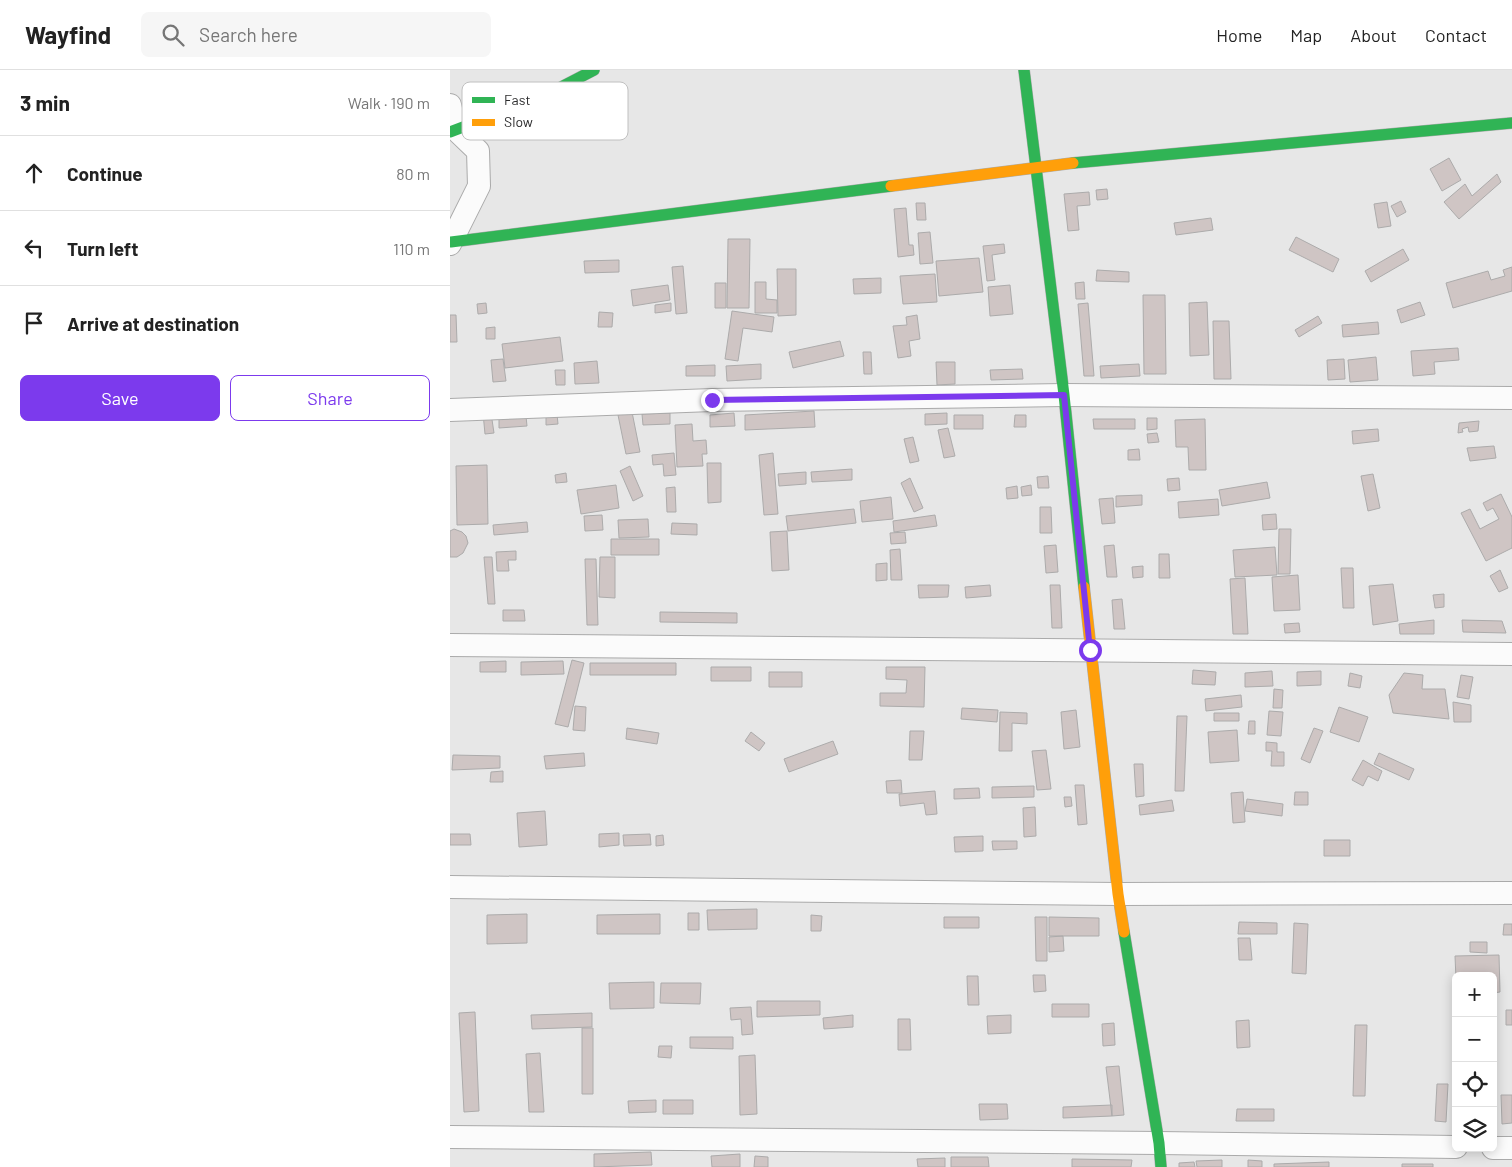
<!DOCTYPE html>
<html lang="en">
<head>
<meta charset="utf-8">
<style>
  body { margin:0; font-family:Barlow,sans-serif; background:#f6f6f6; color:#222 }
  .controls { position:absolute; right:15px; bottom:15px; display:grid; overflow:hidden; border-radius:8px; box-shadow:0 2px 12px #0003 }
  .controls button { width:45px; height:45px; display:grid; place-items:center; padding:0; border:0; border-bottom:1px solid #e0e0e0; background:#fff; color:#222; font:25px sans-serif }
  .stop { position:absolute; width:15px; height:15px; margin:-11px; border:4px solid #7c3aed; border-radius:50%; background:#fff }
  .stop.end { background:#7c3aed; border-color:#fff; box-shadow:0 1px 5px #0008 }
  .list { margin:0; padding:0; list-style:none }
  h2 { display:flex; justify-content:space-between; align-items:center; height:65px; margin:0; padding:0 20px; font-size:21px }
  h2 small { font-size:16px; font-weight:400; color:#767676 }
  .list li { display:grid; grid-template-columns:32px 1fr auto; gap:15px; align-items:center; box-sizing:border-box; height:75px; padding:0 20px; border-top:1px solid #e0e0e0 }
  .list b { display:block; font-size:19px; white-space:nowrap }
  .list em { font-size:16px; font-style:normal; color:#767676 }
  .actions { display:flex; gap:10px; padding:15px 20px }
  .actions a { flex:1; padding:11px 0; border:1px solid #7c3aed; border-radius:8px; text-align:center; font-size:18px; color:#7c3aed }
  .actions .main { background:#7c3aed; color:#fff }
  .icon { flex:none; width:28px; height:28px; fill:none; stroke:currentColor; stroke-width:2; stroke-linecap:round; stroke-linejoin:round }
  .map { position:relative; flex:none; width:1062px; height:1097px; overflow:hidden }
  header { display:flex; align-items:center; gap:30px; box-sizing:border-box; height:70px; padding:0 25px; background:#fff; border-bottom:1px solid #e0e0e0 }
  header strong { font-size:24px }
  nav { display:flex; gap:28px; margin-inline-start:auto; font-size:18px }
  .search { width:350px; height:45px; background:#f6f6f6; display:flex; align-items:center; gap:12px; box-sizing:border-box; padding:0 18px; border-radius:8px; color:#767676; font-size:19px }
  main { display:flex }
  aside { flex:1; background:#fff }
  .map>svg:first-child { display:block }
  .building { fill:#cfc5c4; stroke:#acabab }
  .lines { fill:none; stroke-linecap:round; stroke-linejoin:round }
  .street-casing { stroke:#aaa; stroke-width:24 }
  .fast-casing { stroke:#aaa; stroke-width:12 }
  .slow-casing { stroke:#aaa; stroke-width:12 }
  .street { stroke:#fbfbfb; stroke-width:22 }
  .fast { stroke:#30b455; stroke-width:11 }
  .slow { stroke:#ff9f0a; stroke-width:11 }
  .route { stroke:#7c3aed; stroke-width:6 }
  .key { fill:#fff; stroke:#c0c0c0; stroke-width:1 }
  .key-label { font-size:14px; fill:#2c2c2d }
</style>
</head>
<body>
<header>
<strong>Wayfind</strong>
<div class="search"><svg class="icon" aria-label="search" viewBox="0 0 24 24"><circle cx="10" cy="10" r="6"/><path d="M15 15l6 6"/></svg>Search here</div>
<nav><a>Home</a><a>Map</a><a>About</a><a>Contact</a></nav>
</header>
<main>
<aside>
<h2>3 min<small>Walk · 190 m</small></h2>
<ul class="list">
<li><svg class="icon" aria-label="ahead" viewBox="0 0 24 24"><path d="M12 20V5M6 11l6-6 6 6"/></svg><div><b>Continue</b></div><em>80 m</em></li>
<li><svg class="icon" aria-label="left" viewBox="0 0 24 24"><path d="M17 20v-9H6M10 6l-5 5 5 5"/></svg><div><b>Turn left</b></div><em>110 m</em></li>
<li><svg class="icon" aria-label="arrive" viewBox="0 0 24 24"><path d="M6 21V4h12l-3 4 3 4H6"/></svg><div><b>Arrive at destination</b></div></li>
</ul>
<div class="actions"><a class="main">Save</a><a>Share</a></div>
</aside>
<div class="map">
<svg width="1062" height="1097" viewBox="0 0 1062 1097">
  <rect width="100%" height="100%" fill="#e7e7e7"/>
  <path class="building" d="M999,88L1011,110L992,121L980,99Z
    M1047,104L1051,112L1009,149L994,132L1015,114L1022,126Z
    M657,119L658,129L647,130L646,120Z
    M639,122L640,135L627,136L629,160L618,161L614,124Z
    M951,131L956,142L947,147L941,136Z
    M937,132L941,156L928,158L924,134Z
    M466,133H475L476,150H467Z
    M456,138L459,175H463L464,185L448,187L444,139Z
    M761,148L763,160L726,165L724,153Z
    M480,162L483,193L470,194L468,163Z
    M846,167L889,189L883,202L839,180Z
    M278,169H300L299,238H277Z
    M554,174L555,183L542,185L545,210L537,211L533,176Z
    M953,179L959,190L921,212L915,201Z
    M529,188L533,222L489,226L486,191Z
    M169,190V202L135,203L134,191Z
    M233,196L237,243L226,244L222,197Z
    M1062,197V221L1003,238L996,213L1038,201L1041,210L1055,206L1053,200Z
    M327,199H346V245L328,246Z
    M647,200L679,202V212L646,211Z
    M485,204L487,232L453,234L450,206Z
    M431,208V223L404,224L403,209Z
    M305,212H316V229L327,230V243H305Z
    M634,212L635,229H626L625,213Z
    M265,213H276V238H265Z
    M218,215L220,230L183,236L181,220Z
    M560,215L563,244L540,246L538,217Z
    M693,225H715L716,304H694Z
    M757,232L759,285L740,286L739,233Z
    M970,232L975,245L951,253L947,240Z
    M36,233L37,243L28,244L27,234Z
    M221,233V241L205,243V235Z
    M638,233L644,306H634L628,234Z
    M282,241L324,247L322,262L293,258L288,291L275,289Z
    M149,242L163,243L162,257H148Z
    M0,245H6L7,272H0Z
    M467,245L470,269L459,271L461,286L448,288L443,256L457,255L456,247Z
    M868,246L872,253L849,267L845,260Z
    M763,251H779L781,309H764Z
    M928,252L929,264L893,267L892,255Z
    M45,257V269H36V258Z
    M110,267L113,291L55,298L52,274Z
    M390,271L394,286L343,298L339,282Z
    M1008,278L1009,290L984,292L985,304L963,306L961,281Z
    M413,282H421L422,304H414Z
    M926,287L928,310L900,312L898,290Z
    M53,289L56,311L43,312L41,290Z
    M894,289L895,309L878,310L877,290Z
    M147,291L149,313L125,314L124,293Z
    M486,292H505V314L487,315Z
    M311,294V309L277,311L276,296Z
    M689,294L690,306L651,308L650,296Z
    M265,295V306H236V296Z
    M572,299L573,309L541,310L540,300Z
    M105,300H115V315H106Z
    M364,341L365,357L295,360V345Z
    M182,342L190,382L176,384L168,345Z
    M33,343H41L44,363L35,364Z
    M220,343V354L193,355L192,344Z
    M284,343L285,356L260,357V345Z
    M497,343V354L475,355V344Z
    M96,344H107L108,354L96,355Z
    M504,345H533V359H504Z
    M565,345H576V357H564Z
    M76,346L77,356L49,358V348Z
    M697,348H707V359L697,360Z
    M643,349H685V359H644Z
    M755,349L756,400H739L738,377H726L725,350Z
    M1029,351L1028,361L1019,362L1018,357L1012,359L1013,362L1008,363L1009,353Z
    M242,354L243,371L256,370L257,384H252L253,396L227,397L225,355Z
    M498,358L505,386L494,388L488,360Z
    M928,359L929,371L903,374L902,361Z
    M707,363L709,372L698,373L697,364Z
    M463,367L469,391L460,393L454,369Z
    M1044,376L1046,388L1020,391L1017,378Z
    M689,379L690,390H678V380Z
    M224,383L226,405L214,406L213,394L203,395L202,385Z
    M323,383L328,444L314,445L309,385Z
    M257,393H271V432L258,433Z
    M37,395L38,454L7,455L6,396Z
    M180,396L193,426L183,431L170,401Z
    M402,399V410L362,412L361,402Z
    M356,402V414L329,416L328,404Z
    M116,403L117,412L106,413L105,405Z
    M923,404L930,438L918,441L911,406Z
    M598,406L599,418H588L587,407Z
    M460,408L473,438L464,442L451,413Z
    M729,408L730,420L718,421L717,409Z
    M817,412L820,428L772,436L769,420Z
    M166,415L169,438L131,444L127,420Z
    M581,415L582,425L572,426L571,417Z
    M567,416L568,428L557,429L556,418Z
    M225,417L226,442H217L216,418Z
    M1051,424L1062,447V478L1036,491L1011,443L1020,439L1030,459L1049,449L1043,438L1037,441L1033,433Z
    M692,425V435L666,437V426Z
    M441,427L443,449L412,452L410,431Z
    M663,428L665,453L652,454L649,429Z
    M768,429L769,445L729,448L728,432Z
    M590,437H601L602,463H590Z
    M404,439L406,453L338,461L336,446Z
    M826,444L827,459L813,460L812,445Z
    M152,445L153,460L135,461L134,446Z
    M485,445L487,456L444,462L443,451Z
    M198,449L199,467L169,468L168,450Z
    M77,452L78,462L44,465L43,455Z
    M222,453L247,454V465L221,464Z
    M4,459L12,462L16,466L18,473L13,483L7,487H0V461Z
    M829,459H841L840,504H828Z
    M337,461L339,500L322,501L320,462Z
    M455,462L456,473L441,474L440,463Z
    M161,469H209V485H161Z
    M606,475L608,502L596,503L594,476Z
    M664,475L667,507H657L654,476Z
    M825,477L827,505L785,507L783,480Z
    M450,479L452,510H441L440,480Z
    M66,481V490H58L59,501H47L46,482Z
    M709,484H719L720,508H709Z
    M34,487H42L45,534H38Z
    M150,487H165V528L149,527Z
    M135,489H146L148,555H137Z
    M437,493V510L426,511V494Z
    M693,496V507L683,508L682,497Z
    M891,498H903L904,538H893Z
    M1050,500L1058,518L1049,522L1040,506Z
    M848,505L850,540L824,541L822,507Z
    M795,508L798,564H783L780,509Z
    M943,514L948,551L923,555L919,516Z
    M468,515H499L498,527L469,528Z
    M540,515L541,526L516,528L515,517Z
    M600,515H610L612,558H602Z
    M994,524V537L985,538L983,525Z
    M672,529L675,559H664L662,530Z
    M53,540H74L75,551H53Z
    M210,542L287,543V553L210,552Z
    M984,550V564H950L949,554Z
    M1012,550L1052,551L1056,563L1013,562Z
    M849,553L850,562L835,563L834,554Z
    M122,590L134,593L118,657L105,654Z
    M56,591V602H30V592Z
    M113,591L114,604L71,605V592Z
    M140,593H226V605H140Z
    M261,597H301V611H261Z
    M436,597H475L474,637L430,636V623H456L457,610L436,609Z
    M743,600L766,602L765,615L742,614Z
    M822,601L823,616L795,617V603Z
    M871,601V615L847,616V602Z
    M319,602H352V617H319Z
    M900,603L912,606L910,618L898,616Z
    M954,603L973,605L972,619H995L999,649L943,643L939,625Z
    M1011,605L1023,607L1019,629L1007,627Z
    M824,619L833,620L832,638H823Z
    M791,625L792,637L756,641L755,629Z
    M1003,632L1021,635V652H1004Z
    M125,636L136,637L135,661L123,660Z
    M889,637L918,647L909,672L880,662Z
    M512,638L548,640L547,652L511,649Z
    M626,640L630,677L614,679L611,642Z
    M819,641L833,642L831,666L817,665Z
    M550,642L577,643V654L562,653V681H549Z
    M764,643H789V651H764Z
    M727,646H737L734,721H725Z
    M799,651H805V664H798Z
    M177,658L209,663L207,674L176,669Z
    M864,658L873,661L860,693L851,689Z
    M787,660L789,691L760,693L758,662Z
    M460,661H474L472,690H459Z
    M301,662L315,673L309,681L295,671Z
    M383,671L388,684L339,702L334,689Z
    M816,672L827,673V682H834V696H821L822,681H816Z
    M596,680L601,719L587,720L582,681Z
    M134,683L135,696L96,699L94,686Z
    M929,683L964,699L959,710L924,694Z
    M3,685L50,686V698L2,700Z
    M913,690L932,701L928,711L918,706L913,716L902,710Z
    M684,694H693L694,726L686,727Z
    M53,701V712H40L41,702Z
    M451,710L452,723H437L436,711Z
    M625,715H634L637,754L628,755Z
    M584,716V727L542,728V717Z
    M529,718L530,728L504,729V719Z
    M485,721L487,744L476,745L474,733L450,736L449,724Z
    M793,722L795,752L783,753L781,723Z
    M845,722H858V735H844Z
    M614,727H621L622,736L615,737Z
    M797,729L833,734L832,746L795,741Z
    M722,730L724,741L690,745L689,735Z
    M585,737L586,766L574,767L573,738Z
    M95,741L97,775L69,777L67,743Z
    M169,763V775L149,777V764Z
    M0,764H20L21,775H0Z
    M200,764L201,775L174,776L173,765Z
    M213,765L214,775L206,776V766Z
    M533,766V781L505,782L504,767Z
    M874,770H900V786H874Z
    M542,771H567V779L543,780Z
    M307,839V859L258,860L257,840Z
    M238,843H249V860H238Z
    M77,844V873L37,874V845Z
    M210,844V864H147V845Z
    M361,845L372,846L371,861H361Z
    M494,847H529V858H494Z
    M585,847H597V891H586Z
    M599,847L649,848V866H599Z
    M789,852L827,853V864H788Z
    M844,853L858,854L856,904L842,903Z
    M1054,854H1062V865H1053Z
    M613,866L614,881L599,882V867Z
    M788,868H800L802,890H789Z
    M1020,872H1037V883L1020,882Z
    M1049,885L1050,922L1043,923V906H1006V909L1005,886Z
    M583,905H595L596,921L584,922Z
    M517,906H528L529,935H518Z
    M204,912V938L160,939L159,913Z
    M211,913H251L250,934L210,933Z
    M307,931H370V945L307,947Z
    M602,934H639V947H602Z
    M301,937L303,964L292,965L291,949L281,950L280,938Z
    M1056,940H1062V955H1056Z
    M25,942L29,1041L14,1042L9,943Z
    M142,943V957L82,959L81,945Z
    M403,945V957L374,959L373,948Z
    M561,945V963L538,964L537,946Z
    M448,949H460L461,980H448Z
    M799,950L800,977L787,978L786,951Z
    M664,953L665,975L653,976L652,954Z
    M905,955H917L915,1026H903Z
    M132,958H143V1024H132Z
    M240,967H283V979L240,978Z
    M209,976H222L221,988L208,987Z
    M90,983L94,1042H79L76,984Z
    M305,985L307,1044L290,1045L289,986Z
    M669,996L674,1045L662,1046L656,997Z
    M987,1014H998L996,1052L985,1051Z
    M1051,1025H1062V1053L1052,1054Z
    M206,1030V1042L179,1043L178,1031Z
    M213,1030H243V1044H213Z
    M529,1034H557L558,1049L530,1050Z
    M662,1035V1046L613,1048V1037Z
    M787,1039H824V1051H786Z
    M201,1082L202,1095L144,1097V1084Z
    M290,1084V1097H262L261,1086Z
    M305,1086L318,1087V1097H304Z
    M501,1087H538L539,1097H501Z
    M495,1088V1097H468L467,1089Z
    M622,1089L682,1090L681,1097H622Z
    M772,1090V1097H747L746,1091Z
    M798,1090L812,1091V1097H798Z
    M744,1092L745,1097H729V1093Z
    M879,1092V1097H824V1094Z
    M952,1094H983V1097H952Z"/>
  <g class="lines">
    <defs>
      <path id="street" d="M0,35L6,60L28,81L29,116L0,174
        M0,340L262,330L614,325L1062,328
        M0,575L1062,584
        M0,817L668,824L1062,823
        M0,1067L709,1073L1006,1077
        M1043,1078H1062"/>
      <path id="fast" d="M574,0L614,325L634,517
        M0,62L94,26L144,0
        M623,93L1062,53
        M1,172L441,116
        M674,862L709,1073L711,1097"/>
      <path id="slow" d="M441,116L623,93
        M634,517L668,824L674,862"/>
    </defs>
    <use href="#street" class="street-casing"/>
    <use href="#fast" class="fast-casing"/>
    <use href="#slow" class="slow-casing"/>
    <use href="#street" class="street"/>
    <use href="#fast" class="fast"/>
    <use href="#slow" class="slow"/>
  </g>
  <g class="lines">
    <path class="route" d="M262,330L614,325L640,580"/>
  </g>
  <rect x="12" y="12" width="166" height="58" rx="8" class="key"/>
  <rect x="22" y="27" width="23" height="6" fill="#30b455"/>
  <rect x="22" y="49" width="23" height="7" fill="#ff9f0a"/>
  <g class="key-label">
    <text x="54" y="35">Fast</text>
    <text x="54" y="57">Slow</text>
  </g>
</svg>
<div class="controls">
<button>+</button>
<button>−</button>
<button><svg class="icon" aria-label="locate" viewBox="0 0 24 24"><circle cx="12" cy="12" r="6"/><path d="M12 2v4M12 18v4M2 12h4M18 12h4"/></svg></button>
<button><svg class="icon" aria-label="layers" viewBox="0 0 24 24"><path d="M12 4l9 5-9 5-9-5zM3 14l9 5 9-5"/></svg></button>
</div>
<div class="stop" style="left:640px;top:580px"></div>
<div class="stop end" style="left:262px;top:330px"></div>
</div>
</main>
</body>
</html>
